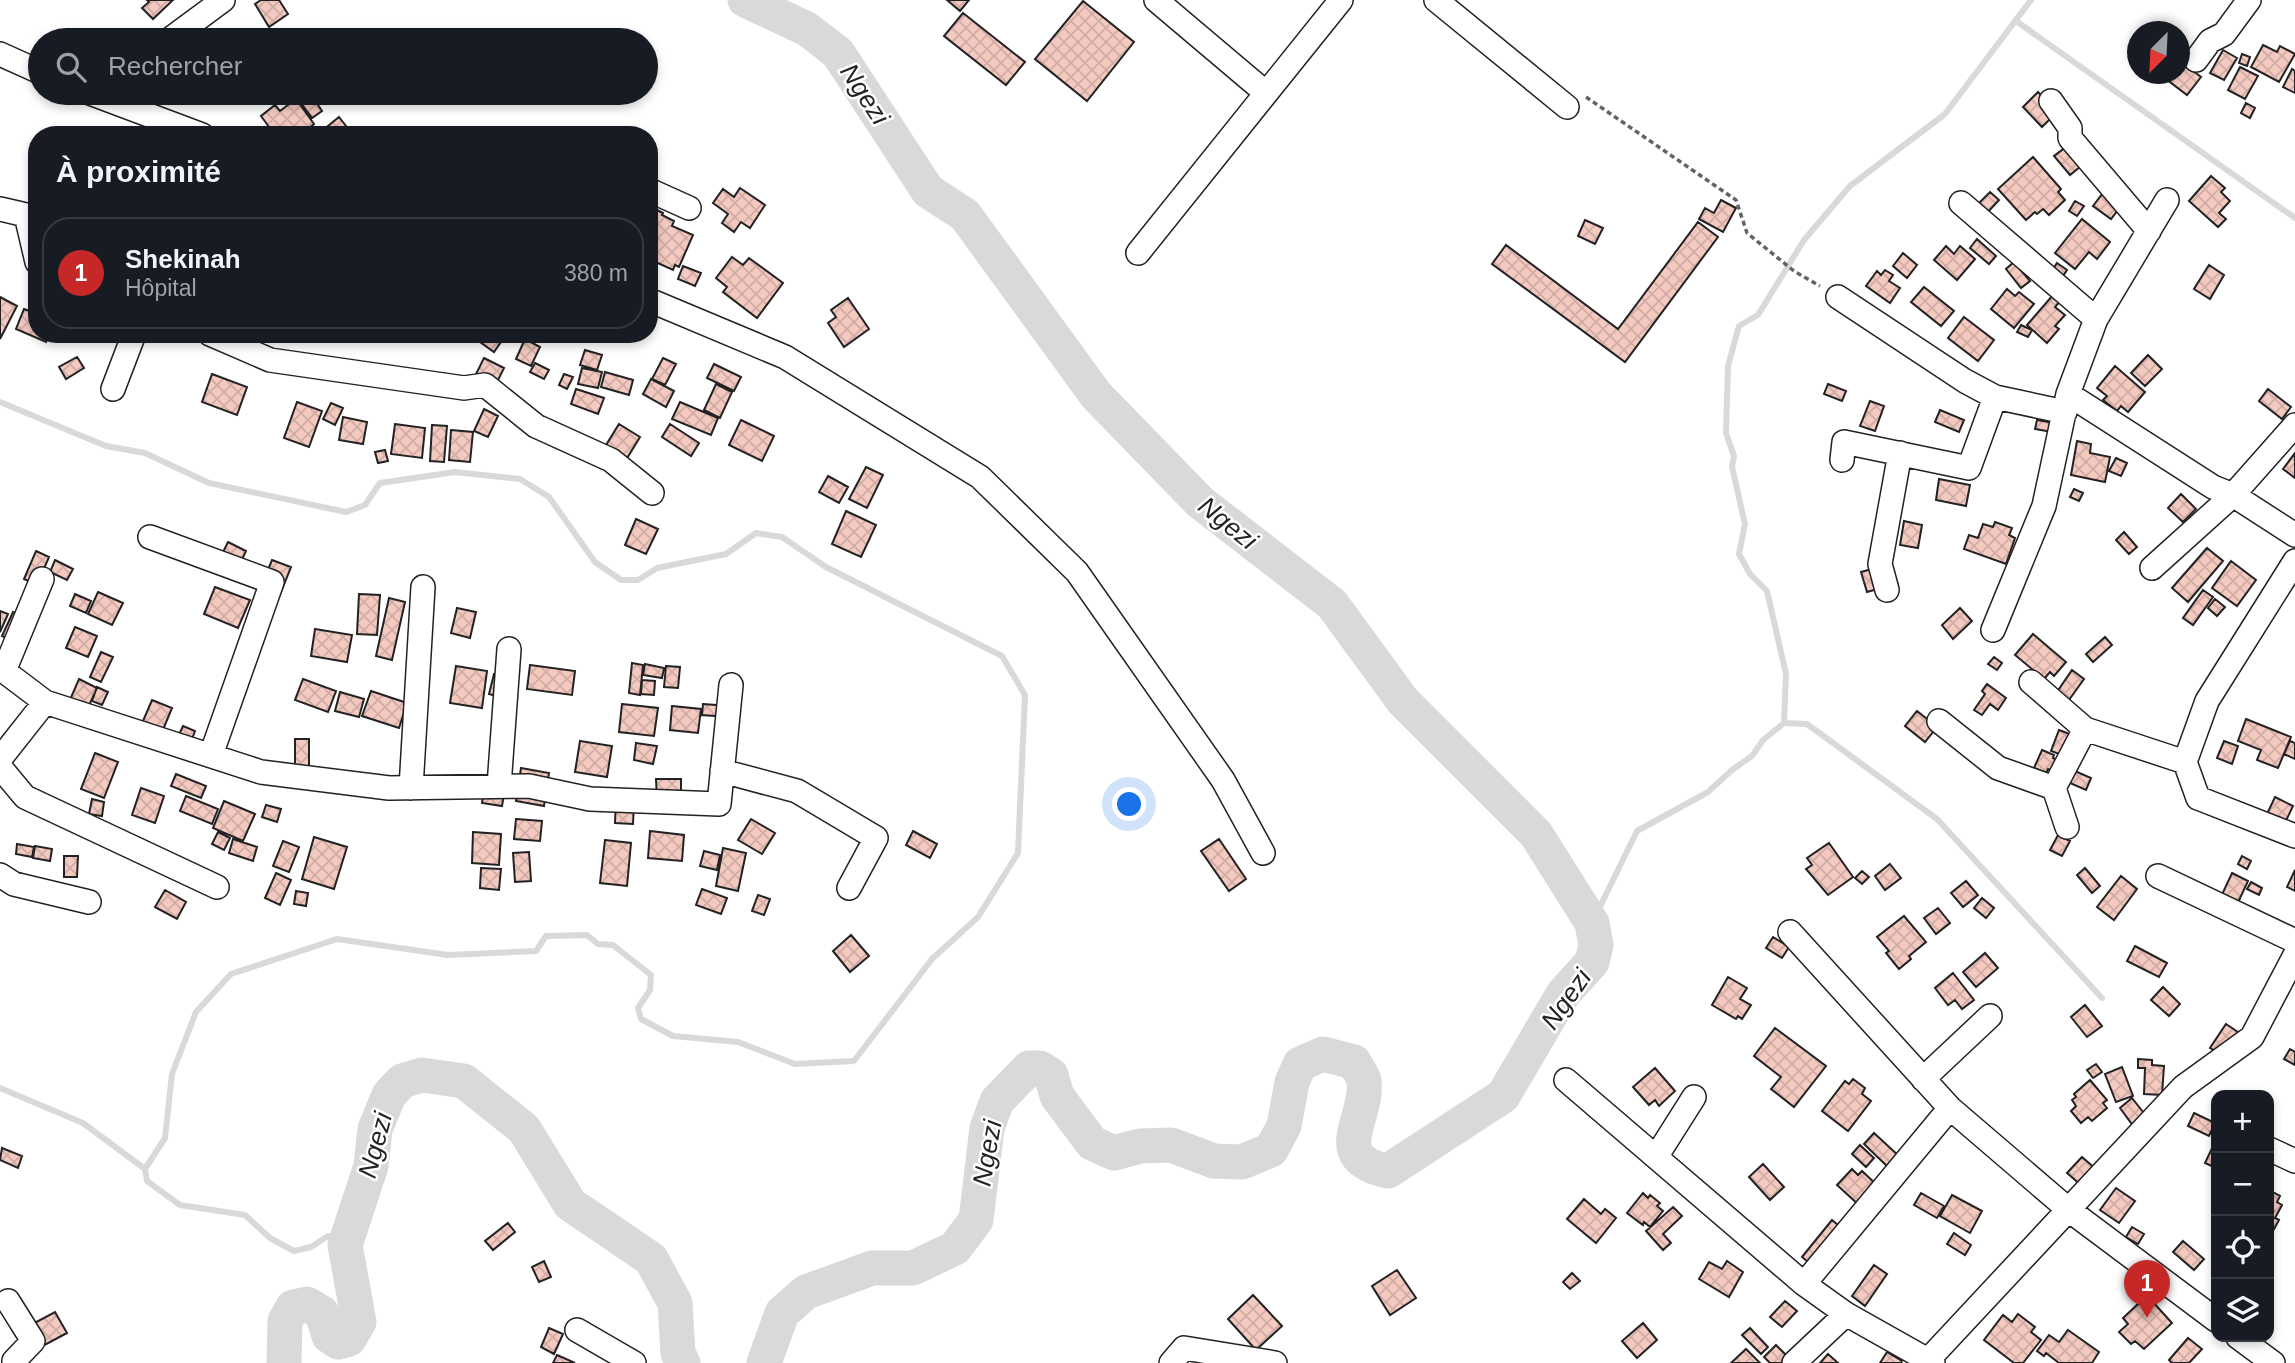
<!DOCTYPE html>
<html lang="fr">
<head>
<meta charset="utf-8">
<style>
  body { margin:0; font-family:Arial,sans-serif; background:#20242c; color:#f1f3f6 }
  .controls { position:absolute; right:21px; bottom:21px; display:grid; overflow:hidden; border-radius:14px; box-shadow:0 4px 10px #0003 }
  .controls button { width:63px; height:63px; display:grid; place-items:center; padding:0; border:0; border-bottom:2px solid #363941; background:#171b24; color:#f1f3f6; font:35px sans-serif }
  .compass { position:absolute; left:2127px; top:21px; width:63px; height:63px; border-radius:50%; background:#171b24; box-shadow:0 4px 10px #0003; rotate:204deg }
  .you { position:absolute; left:1130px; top:805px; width:24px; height:24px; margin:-18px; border:5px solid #fff; border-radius:50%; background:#1a73e8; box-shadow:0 0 0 10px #1a73e833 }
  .badge { display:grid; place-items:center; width:46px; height:46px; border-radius:50%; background:#c62828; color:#fff; font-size:23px; font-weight:700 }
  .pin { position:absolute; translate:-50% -58px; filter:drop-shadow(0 2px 4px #0008) }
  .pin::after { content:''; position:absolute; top:37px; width:24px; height:21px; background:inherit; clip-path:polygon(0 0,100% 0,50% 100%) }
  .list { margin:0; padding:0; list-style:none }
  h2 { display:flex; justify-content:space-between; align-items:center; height:91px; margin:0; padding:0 28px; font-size:30px }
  h2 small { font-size:23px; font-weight:400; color:#9ea1a6 }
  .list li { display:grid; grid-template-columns:46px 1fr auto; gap:21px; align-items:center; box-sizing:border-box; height:112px; margin:0 14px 14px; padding:0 14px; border:2px solid #363941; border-radius:28px }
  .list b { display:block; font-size:26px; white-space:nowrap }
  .list p { margin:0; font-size:23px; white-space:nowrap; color:#9ea1a6 }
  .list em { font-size:23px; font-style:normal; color:#9ea1a6 }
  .icon { flex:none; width:38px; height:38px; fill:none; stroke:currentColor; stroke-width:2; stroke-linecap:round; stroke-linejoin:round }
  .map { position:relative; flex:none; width:2295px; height:1363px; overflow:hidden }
  .search { position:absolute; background:#171b24; box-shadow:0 4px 10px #0003; left:28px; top:28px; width:630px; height:77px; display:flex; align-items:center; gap:18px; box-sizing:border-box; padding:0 24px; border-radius:38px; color:#9ea1a6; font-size:26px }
  .panel { position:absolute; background:#171b24; box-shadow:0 4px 10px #0003; left:28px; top:126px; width:630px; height:217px; border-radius:28px }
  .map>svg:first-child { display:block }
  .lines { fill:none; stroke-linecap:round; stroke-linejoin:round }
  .stream { stroke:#d9d9d9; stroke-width:6 }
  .river { stroke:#d9d9d9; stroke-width:35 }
  .building { fill:url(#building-cross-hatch); stroke:#222; stroke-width:2 }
  .minor-casing { stroke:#222; stroke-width:26 }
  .path { stroke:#646464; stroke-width:3.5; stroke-dasharray:5 3.5; stroke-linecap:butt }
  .minor { stroke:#fff; stroke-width:23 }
  .labels { text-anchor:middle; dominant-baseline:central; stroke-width:5; stroke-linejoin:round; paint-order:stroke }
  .water-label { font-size:26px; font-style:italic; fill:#222; stroke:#fff }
</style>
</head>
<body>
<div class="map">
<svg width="2295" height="1363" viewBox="0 0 2295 1363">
  <defs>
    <pattern id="building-cross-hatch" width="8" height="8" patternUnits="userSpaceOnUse" patternTransform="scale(1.75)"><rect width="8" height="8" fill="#f3c9c0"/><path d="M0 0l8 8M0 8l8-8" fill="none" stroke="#d0aca5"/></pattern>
  </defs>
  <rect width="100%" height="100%" fill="#fff"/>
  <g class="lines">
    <path class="stream" d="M2016,21L2295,218
      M0,402L106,446L145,453L209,483L346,512L365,505L380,483L455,472L520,479L549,497L595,562L621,580H638L657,568L726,554L756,533L782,537L826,567L1002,656L1025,695L1018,853L978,917L932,959L854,1061L795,1064L738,1042L673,1036L641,1019L638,1008L650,990L651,975L613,945L598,944L587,935L546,936L536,951L448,955L337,939L231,974L196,1012L172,1074L165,1138L145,1169L147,1181L180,1205L245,1215L270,1238L294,1251L311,1247L328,1236L336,1238L345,1245
      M1784,723L1807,724L1937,819L2102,998
      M1592,923L1637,831L1708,792L1732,770L1752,756L1763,740L1784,723L1786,674L1767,591L1750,574L1739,554L1745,524L1732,467L1734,456L1726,433L1728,366L1739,326L1758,315L1804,240L1850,186L1945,114L2031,0
      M0,1088L83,1123L145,1169"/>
    <path class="river" d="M745,0L807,29L838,53L928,191L965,215L1096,395L1200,502L1332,604L1403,701L1536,834L1592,923L1596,945L1592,962L1563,994L1503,1096L1388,1171C1325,1158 1369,1118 1364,1081C1363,1075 1357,1068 1354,1062L1323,1054L1300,1064L1292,1082L1284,1126L1271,1150L1242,1162L1214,1161L1171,1145L1140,1146L1114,1153L1092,1143L1057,1096L1051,1075L1040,1068H1029L997,1101L987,1128L976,1220L955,1248L913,1268H872L806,1292L782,1313L764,1363
      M284,1363L285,1321L293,1307L307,1304L322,1313L329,1336L338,1342L349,1339L359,1322L345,1245L371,1166L375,1129L389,1095L402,1081L422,1075L464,1081L524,1129L570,1204L651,1259L675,1303L678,1353L683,1363"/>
  </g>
  <path class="building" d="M147,0H173L153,19L142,8L149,2Z
    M261,0H279L288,14L269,27L255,4Z
    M947,0H969L960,11Z
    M1083,1L1134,42L1087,101L1035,59Z
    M963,13L1025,62L1006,85L944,36Z
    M2263,45L2277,52L2280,46L2295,54L2279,82L2251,67Z
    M2223,50L2237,58L2224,80L2210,73Z
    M2242,54L2250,57L2247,66L2239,63Z
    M2180,61L2201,77L2187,95L2166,79L2170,74H2180Z
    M2240,67L2258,76L2245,99L2228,90Z
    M2292,69L2295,71V93L2283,87Z
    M2038,92L2057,112L2042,127L2023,107Z
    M308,98L313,104L316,102L322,111L312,118L301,103Z
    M296,99L314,124L300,135H275L261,116L275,105L280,111Z
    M2246,103L2255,108L2250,118L2241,113Z
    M339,117L353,135H317Z
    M2066,147L2081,166L2070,175L2054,156Z
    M2033,157L2061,189L2058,192L2065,200L2049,215L2043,209L2037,214L2035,212L2026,220L1998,189Z
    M2211,176L2225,188L2221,192L2230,201L2219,213L2226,219L2218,227L2189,201Z
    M740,188L765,205L750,228L741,222L734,232L722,223L728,214L713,203L723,189L734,197Z
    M1990,192L1999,200L1986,214L1977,205Z
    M2103,193L2121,206L2111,219L2093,206Z
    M1721,200L1736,208L1723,232L1699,219L1705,208L1714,213Z
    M2075,201L2084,206L2077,216L2069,211Z
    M653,208L663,213L662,215L674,221L672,226L693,235L679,267L675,265L673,270L649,259V216Z
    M2082,219L2110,242L2097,259L2089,252L2075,269L2055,253Z
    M1585,220L1603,228L1595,244L1578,236Z
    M1698,222L1718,237L1625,362L1492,264L1506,245L1618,329Z
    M1977,239L1996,256L1989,264L1970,248Z
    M1946,246L1954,254L1960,246L1975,259L1957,280L1934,260Z
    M1903,253L1917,265L1907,278L1893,266Z
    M732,257L743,265L749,258L783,283L757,318L723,292L727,287L716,278Z
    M2014,262L2030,281L2021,288L2006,269Z
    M2057,263L2067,270L2061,279L2051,272Z
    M2209,265L2224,275L2210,299L2194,289Z
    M683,266L701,273L695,286L678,279Z
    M1885,270L1893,275L1889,281L1900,288L1890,303L1866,286L1877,271L1881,275Z
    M1924,287L1954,311L1941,326L1911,302Z
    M2007,289L2015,296L2019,292L2034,304L2014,328L1991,309Z
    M2053,295L2060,301L2055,307L2065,315L2055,326L2059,329L2047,343L2027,325Z
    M0,297L17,306L0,339Z
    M848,298L869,329L844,347L828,323L836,317L831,310Z
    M24,309L37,314V334H49L46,342L16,329Z
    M1964,317L1994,340L1978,361L1948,338Z
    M2021,325L2032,330L2028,337L2017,332Z
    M475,334H503L505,336L494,352L473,337Z
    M525,339L540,347L531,366L516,359Z
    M585,350L602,355L597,370L580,365Z
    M2148,355L2162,369L2145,386L2131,373Z
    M77,357L84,368L66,379L59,367Z
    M484,358L504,368L488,400L468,390Z
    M663,358L676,364L665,385L652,379Z
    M535,363L549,370L544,379L530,372Z
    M714,364L741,377L734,391L707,378Z
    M2115,366L2145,392L2128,412L2121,406L2117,411L2103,400L2107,396L2097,388Z
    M582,368L602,372L598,388L578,384Z
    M605,372L633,380L629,395L601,387Z
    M212,374L247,387L237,415L202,402Z
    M564,374L573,377L567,389L559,385Z
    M651,379L674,391L666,407L643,394Z
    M716,384L732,392L720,418L704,410Z
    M1828,384L1846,391L1842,401L1824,394Z
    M576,389L604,398L598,414L571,404Z
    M2268,389L2291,407L2282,419L2259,401Z
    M1870,401L1884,406L1875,431L1860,426Z
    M297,402L322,411L309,447L284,438Z
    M680,402L718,418L711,435L672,419Z
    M331,403L343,408L335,425L323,419Z
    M484,409L498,416L488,437L474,431Z
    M1940,410L1964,420L1959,432L1935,422Z
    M343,417L367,422L363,444L339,440Z
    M741,420L774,436L762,461L729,445Z
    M2037,420L2060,424L2058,433L2035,429Z
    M395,424L425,428L422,458L391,454Z
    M619,424L640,437L624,463L603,450Z
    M670,424L699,443L691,456L662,437Z
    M432,425L447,426L444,462L430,461Z
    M451,430L473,432L470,462L449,460Z
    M2077,441L2091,444L2090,453L2110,457L2105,482L2071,475Z
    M385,450L388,461L378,463L375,452Z
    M2295,453V478L2283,469Z
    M2116,458L2127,463L2121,476L2109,471Z
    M866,467L883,475L867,508L849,499Z
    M828,476L848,487L839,503L819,492Z
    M1939,479L1970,485L1966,506L1936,500Z
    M2074,489L2083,493L2079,501L2070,497Z
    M2181,494L2196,509L2183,522L2168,508Z
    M846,511L876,525L861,557L832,544Z
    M636,519L658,529L646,554L625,545Z
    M1904,521L1922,525L1918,548L1900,545Z
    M1995,522L2012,528L2009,535L2015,538L2006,564L1964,549L1969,535L1978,538L1983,524L1993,527Z
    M2124,532L2137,547L2129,554L2116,540Z
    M228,542L246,551L233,579L214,570Z
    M2207,548L2223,561L2188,602L2172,588Z
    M36,551L49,557L37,585L24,579Z
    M55,560L73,569L67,580L50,572Z
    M272,560L291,567L279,597L260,589Z
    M2231,561L2256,580L2237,606L2212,588Z
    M1879,567L1885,587L1867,592L1861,572Z
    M215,587L250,600L238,628L204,614Z
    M2203,590L2213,597L2193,625L2183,618Z
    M98,592L123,603L112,625L88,614Z
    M75,594L91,601L86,613L70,606Z
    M359,594L380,595L377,635L357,634Z
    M389,598L405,602L392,660L376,656Z
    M2215,599L2225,607L2217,616L2208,608Z
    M457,608L476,612L470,638L451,633Z
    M1960,608L1972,621L1953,639L1942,625Z
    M0,611L8,614L0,632Z
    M13,612L33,621L22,645L2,636Z
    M75,627L97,636L88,657L66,648Z
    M315,629L352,635L347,662L311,656Z
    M2033,634L2066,662L2054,676L2050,672L2044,679L2015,655Z
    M2105,637L2112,645L2093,662L2086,654Z
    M101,652L113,657L101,682L90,677Z
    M1994,657L2002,663L1997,670L1988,664Z
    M632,663L643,665L640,695L629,693Z
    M645,664L664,668L662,678L643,675Z
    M530,665L575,671L572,695L527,689Z
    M456,666L487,671L482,708L450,703Z
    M666,666L680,667L678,688L664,687Z
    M2072,670L2084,679L2069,700L2057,692Z
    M494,674L513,679L508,699L489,694Z
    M79,679L97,688L87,710L69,702Z
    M303,679L336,691L328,712L295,700Z
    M642,680L655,681L654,695L641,694Z
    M1987,684L2006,698L1998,710L1990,704L1982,715L1974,710L1985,694L1982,691Z
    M97,687L108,692L102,705L92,701Z
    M371,691L407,703L399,728L362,716Z
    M340,692L364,699L359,717L335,711Z
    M152,700L172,708L160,737L140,728Z
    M622,704L658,708L654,736L619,732Z
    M703,704L729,706L728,717L702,715Z
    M672,706L701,709L698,733L670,730Z
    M1917,711L1937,727L1925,742L1905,726Z
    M2246,719L2291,737L2278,768L2257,760L2261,750L2238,741Z
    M183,726L195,731L189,747L176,741Z
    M2059,730L2078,737L2070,758L2051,751Z
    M295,739H309V769H295Z
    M580,741L612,746L607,777L575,772Z
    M2224,741L2238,746L2232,764L2217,758Z
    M2290,741L2295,743V759L2284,754Z
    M636,743L657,746L653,764L634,760Z
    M2042,750L2054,755L2053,758L2063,763L2058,773L2048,769L2046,773L2034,768Z
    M95,753L118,762L104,798L81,789Z
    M521,768L549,773L544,806L516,801Z
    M2068,768L2091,778L2086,790L2063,780Z
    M176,774L206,786L201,798L171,786Z
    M656,779H681V800H657Z
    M485,785L505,788L502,806L482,803Z
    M141,788L164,796L155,823L132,815Z
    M186,796L218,809L212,824L180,811Z
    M2275,797L2293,806L2284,825L2266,816Z
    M92,799L104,802L102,816L89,814Z
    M616,799L634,801L633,824L615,823Z
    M224,801L255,814L243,841L213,828Z
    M266,805L281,809L277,822L262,817Z
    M516,819L542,821L540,841L514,839Z
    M751,819L775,833L762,854L738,840Z
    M650,831L684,835L682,861L648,858Z
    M913,831L937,844L930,858L906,845Z
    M218,832L230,838L224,850L212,844Z
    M473,832L501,834L499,865L472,863Z
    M2058,835L2070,841L2062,856L2050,850Z
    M314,837L347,847L334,889L302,879Z
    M233,839L257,847L253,861L229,853Z
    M1219,839L1246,879L1229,891L1201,851Z
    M605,840L631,843L627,886L600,883Z
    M283,841L299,847L289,872L273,866Z
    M1829,843L1853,877L1828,895L1806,869L1812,865L1807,858Z
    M17,844L34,847L32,857L16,854Z
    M35,846L52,849L50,861L33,858Z
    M723,848L746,853L738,891L716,886Z
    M704,851L720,855L717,870L700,866Z
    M529,852L531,881L515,882L513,853Z
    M64,856H78L77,877H64Z
    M2242,856L2251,861L2247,869L2238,864Z
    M1890,864L1901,878L1885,890L1875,876Z
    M481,868L501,869L499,890L480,888Z
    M2085,868L2100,886L2092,893L2077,875Z
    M2295,870V891L2287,887Z
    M1862,871L1869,877L1862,884L1855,878Z
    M276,873L291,880L280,905L265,898Z
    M2232,873L2248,881L2235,909L2219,901Z
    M2121,876L2137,889L2114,920L2097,907Z
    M1966,881L1978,895L1963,907L1951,893Z
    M2251,882L2262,888L2259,895L2247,889Z
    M702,889L727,898L721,914L696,905Z
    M165,890L186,902L177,919L155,907Z
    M296,891L308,893L306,906L294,904Z
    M758,895L770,899L764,915L752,911Z
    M1982,898L1994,908L1986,918L1974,908Z
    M1938,908L1950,923L1936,934L1924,918Z
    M1904,916L1926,942L1909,956L1911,959L1899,969L1886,953L1889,951L1877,937Z
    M851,935L869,956L850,972L833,951Z
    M1773,937L1789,947L1782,958L1766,948Z
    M2135,946L2167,963L2159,977L2127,961Z
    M1985,953L1998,968L1976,987L1963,972Z
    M1953,973L1974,1000L1962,1009L1955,1000L1948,1005L1935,988Z
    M1728,977L1747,988L1740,999L1751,1005L1742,1019L1738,1016L1736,1019L1712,1005Z
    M2163,987L2180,1004L2169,1016L2151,1000Z
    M2085,1005L2102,1026L2087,1037L2071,1017Z
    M2226,1024L2244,1036L2229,1059L2210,1048Z
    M1775,1028L1826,1066L1794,1107L1771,1089L1781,1077L1754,1056Z
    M2290,1049L2295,1052V1065L2284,1059Z
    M2138,1059L2152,1060V1065L2164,1066L2162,1095L2144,1094L2145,1068H2138Z
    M2096,1064L2102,1072L2093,1078L2087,1070Z
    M2122,1067L2133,1096L2116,1102L2105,1074Z
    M1655,1068L1675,1091L1659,1106L1655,1100L1649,1105L1633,1087Z
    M1853,1079L1865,1088L1862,1094L1871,1101L1848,1131L1822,1111L1845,1081L1849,1084Z
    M2090,1080L2107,1100L2103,1103L2107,1108L2092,1121L2088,1117L2081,1123L2071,1111L2076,1106L2072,1100L2076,1097L2074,1094Z
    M2132,1098L2147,1117L2134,1127L2120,1108Z
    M2194,1113L2215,1123L2209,1136L2188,1126Z
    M1874,1133L1900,1157L1889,1168L1864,1144Z
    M2215,1142H2216V1168L2205,1163Z
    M1860,1145L1874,1158L1866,1167L1852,1154Z
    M2,1148L22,1156L18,1168L0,1160Z
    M2082,1157L2104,1176L2090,1193L2067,1173Z
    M1763,1164L1784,1187L1770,1200L1749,1177Z
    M1852,1169L1858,1175L1862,1171L1878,1186L1860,1206L1837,1185Z
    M2116,1188L2135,1201L2119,1223L2100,1210Z
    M2271,1191L2280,1196L2277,1202L2282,1205L2275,1218L2279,1220L2273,1231L2269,1229V1196Z
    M1643,1193L1648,1198L1650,1195L1660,1203L1657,1206L1663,1211L1650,1227L1644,1222L1643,1225L1627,1213Z
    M1921,1193L1944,1206L1937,1218L1914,1205Z
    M1952,1195L1982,1211L1970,1233L1940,1216Z
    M1584,1199L1601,1214L1605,1209L1616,1218L1596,1243L1567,1219Z
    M1673,1207L1682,1216L1663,1234L1671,1243L1663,1250L1646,1231Z
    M1832,1220L1855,1239L1824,1276L1802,1257Z
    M508,1223L515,1232L493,1250L485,1241Z
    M2132,1227L2144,1234L2138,1244L2126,1237Z
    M1954,1233L1971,1245L1965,1255L1947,1244Z
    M2183,1241L2204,1259L2194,1270L2173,1252Z
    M544,1261L551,1277L539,1282L532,1267Z
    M1727,1261L1743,1272L1729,1297L1699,1279L1709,1262L1722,1269Z
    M1874,1265L1887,1274L1865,1306L1852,1296Z
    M1397,1270L1416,1298L1390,1315L1372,1286Z
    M1572,1273L1580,1281L1570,1289L1563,1282Z
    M1253,1295L1282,1326L1256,1350L1228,1319Z
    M1785,1301L1797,1311L1782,1327L1770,1317Z
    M2152,1301L2172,1323L2144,1349L2135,1341L2131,1344L2119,1332L2128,1324L2123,1318L2139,1303L2144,1308Z
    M55,1312L67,1333L39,1348L27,1327Z
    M2018,1314L2035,1327L2031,1332L2041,1340L2023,1363H2014L1984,1340L2003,1315L2012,1322Z
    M1643,1323L1657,1340L1637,1358L1622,1341Z
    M549,1328L563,1334L554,1354L541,1347Z
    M1750,1328L1768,1347L1761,1354L1742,1335Z
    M2068,1330L2099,1352L2092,1363H2059L2046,1353L2044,1356L2037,1351L2049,1335L2059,1342Z
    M2188,1338L2202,1349L2189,1363H2172L2169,1360Z
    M1776,1345L1794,1363H1770L1764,1357Z
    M1746,1349L1760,1363H1731Z
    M1887,1352L1902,1361L1901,1363H1880Z
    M1828,1354L1838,1363H1820Z
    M557,1355L575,1363H553Z"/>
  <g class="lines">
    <defs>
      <path id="minor" d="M1156,0L1266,93
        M1436,0L1567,107
        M169,40L223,0
        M0,54L40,72
        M2196,60L2210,41L2224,34L2249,0
        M90,93L202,135
        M2051,101L2070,128V138L2149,231
        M649,190L689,208
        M1961,203L2096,319
        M0,209L26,215L37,262
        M1138,253L1341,0
        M1838,297L1965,381L1995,397L2065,412
        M649,300L785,357L980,477L1077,572L1223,780L1263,853
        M210,334L270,360L464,388L485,385L536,426L611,460L652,493
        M113,389L134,334
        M2068,394L2213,487L2233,495L2295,535
        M1842,460L1844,442L1969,468L1995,397
        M150,537L272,582L211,755
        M2295,561L2207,701L2185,762L2198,798L2295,836
        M2152,568L2233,495L2295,425
        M42,579L4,671L45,702
        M1887,590L1880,564L1900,453
        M1993,630L2044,506L2068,394L2096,319L2167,200
        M2031,682L2085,729L2185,762
        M1939,721L1998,768L2054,788
        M0,759L45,702L261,772L389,788L529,786L590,799L719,804L731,685
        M0,767L25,797L217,887
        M722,771L797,791L876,838L849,888
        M499,786L509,649
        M411,788L423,587
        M2067,827L2054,788L2085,729
        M0,875L14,884L89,902
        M2158,876L2295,941
        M1790,932L1950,1108L2069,1210L2216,1320
        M1923,1079L1990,1016
        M1566,1080L1804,1284L1846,1314L1933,1363
        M2269,1149L2295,1161
        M1656,1157L1694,1097
        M1804,1284L1950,1108
        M8,1301L33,1341L14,1361V1363
        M577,1330L634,1363
        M2238,1337L2273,1363
        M1928,1360L2183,1087L2252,1037L2295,955
        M1171,1363L1184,1348L1275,1363
        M1794,1363L1846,1314"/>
    </defs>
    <use href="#minor" class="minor-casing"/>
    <path class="path" d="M1586,97L1736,200L1747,233L1794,271L1820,286"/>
    <use href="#minor" class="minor"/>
  </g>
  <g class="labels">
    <g class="water-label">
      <text transform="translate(865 94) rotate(57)">Ngezi</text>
      <text transform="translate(1228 523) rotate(39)">Ngezi</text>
      <text transform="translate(1566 999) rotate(-55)">Ngezi</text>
      <text transform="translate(375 1145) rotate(-75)">Ngezi</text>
      <text transform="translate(987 1153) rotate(-80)">Ngezi</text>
    </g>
  </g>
</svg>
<div class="controls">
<button>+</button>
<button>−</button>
<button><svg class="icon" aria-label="locate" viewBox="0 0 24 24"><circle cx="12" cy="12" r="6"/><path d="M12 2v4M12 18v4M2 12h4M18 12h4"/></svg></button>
<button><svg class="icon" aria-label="layers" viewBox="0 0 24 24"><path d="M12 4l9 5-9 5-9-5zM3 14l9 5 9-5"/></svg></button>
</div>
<svg class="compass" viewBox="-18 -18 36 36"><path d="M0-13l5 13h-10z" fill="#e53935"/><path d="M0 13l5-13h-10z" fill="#9ea1a6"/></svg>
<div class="you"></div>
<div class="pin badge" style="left:2147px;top:1318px">1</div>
<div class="search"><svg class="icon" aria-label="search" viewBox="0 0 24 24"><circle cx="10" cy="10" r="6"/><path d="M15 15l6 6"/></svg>Rechercher</div>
<section class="panel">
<h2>À proximité<small></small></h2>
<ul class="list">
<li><span class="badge">1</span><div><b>Shekinah</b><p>Hôpital</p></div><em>380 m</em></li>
</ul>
</section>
</div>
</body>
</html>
